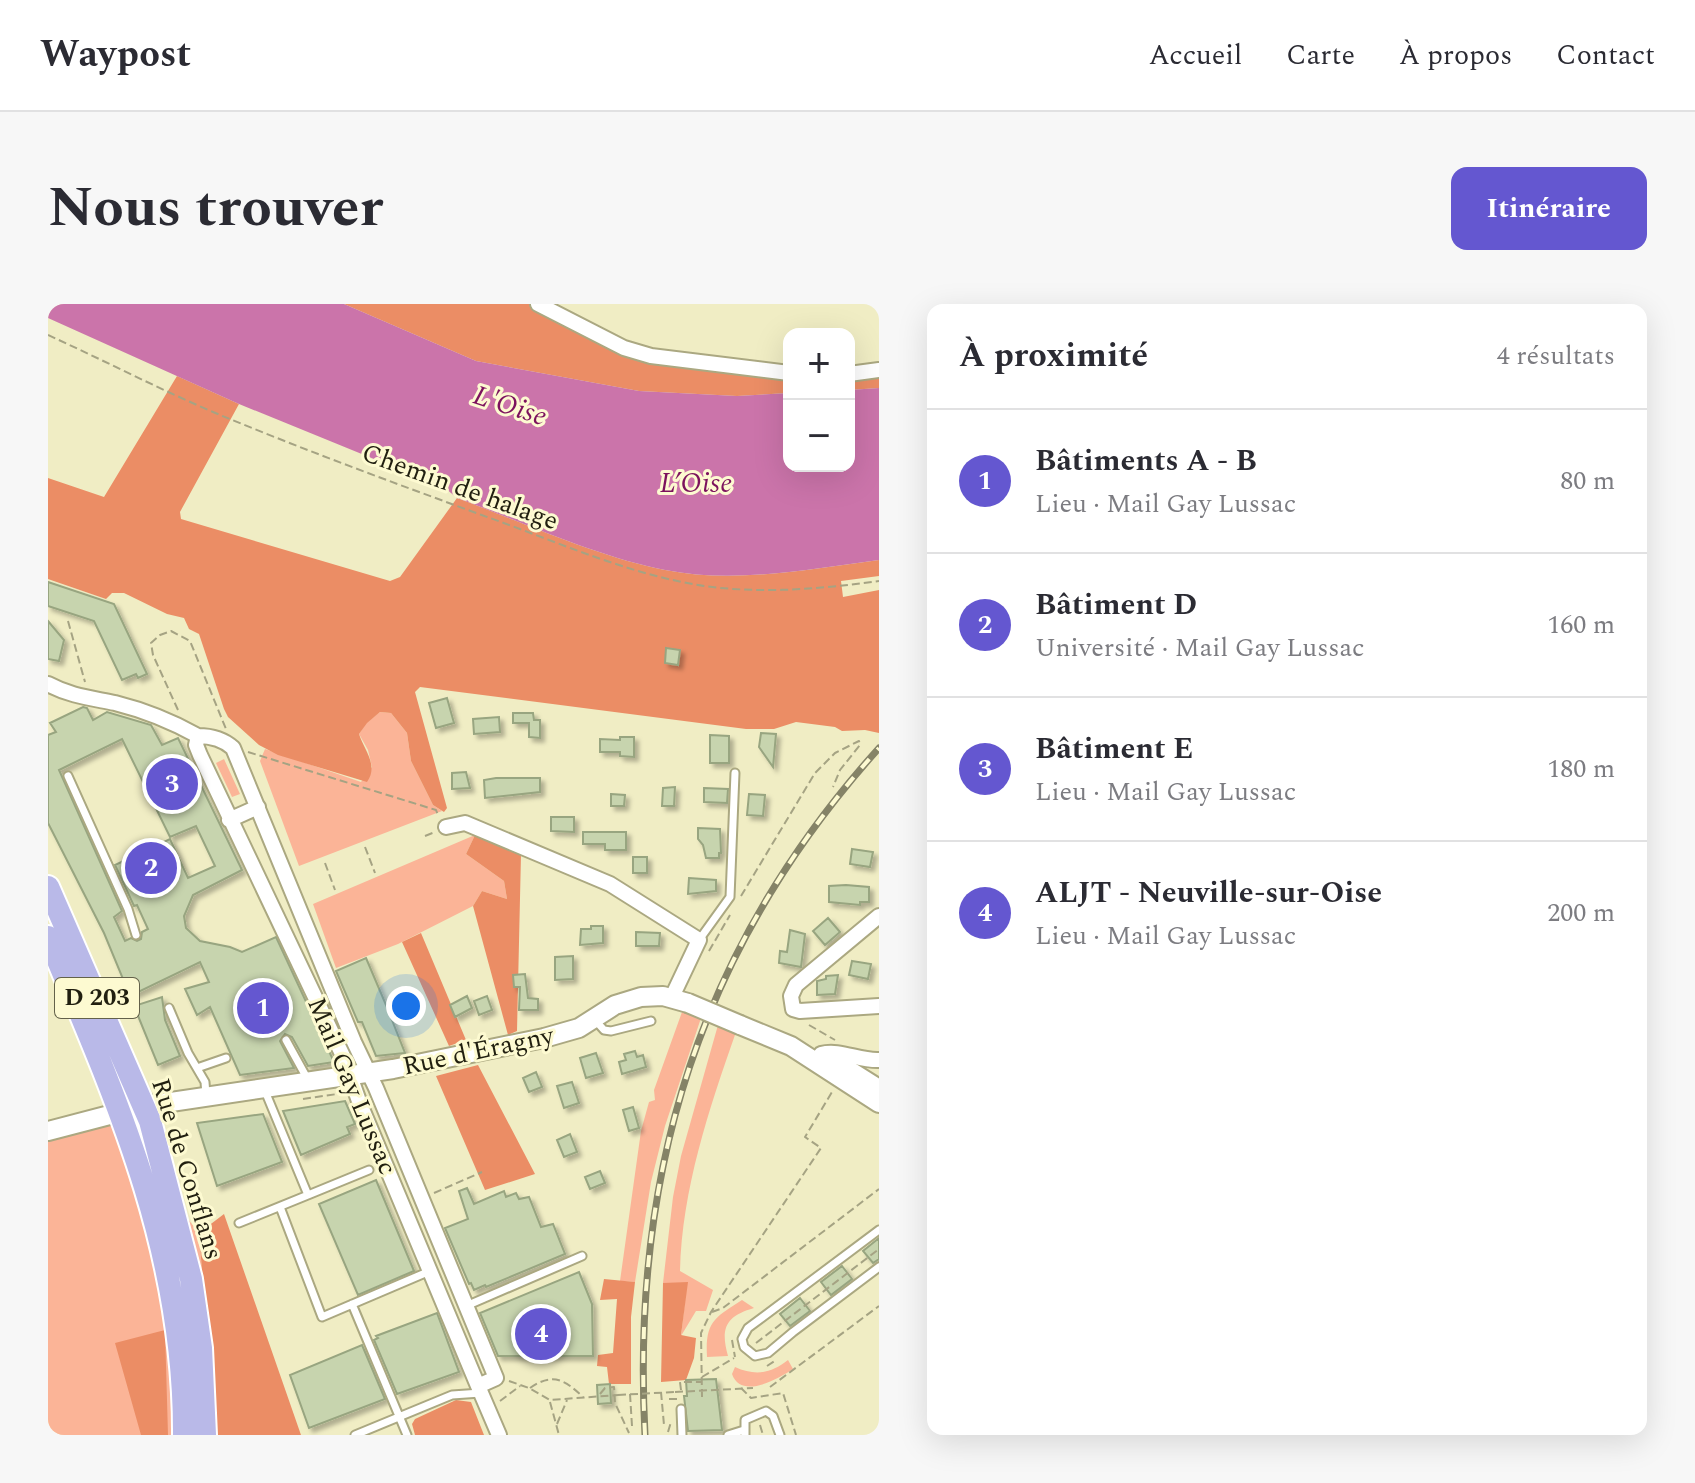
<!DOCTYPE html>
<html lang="fr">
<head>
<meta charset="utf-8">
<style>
  body { margin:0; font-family:Spectral,serif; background:#f7f7f7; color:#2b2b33 }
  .controls { position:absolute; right:24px; top:24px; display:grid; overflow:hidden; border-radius:16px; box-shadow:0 8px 32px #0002 }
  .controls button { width:72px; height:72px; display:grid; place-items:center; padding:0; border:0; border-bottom:2px solid #e1e1e2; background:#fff; color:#2b2b33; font:40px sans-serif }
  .you { position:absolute; left:358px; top:702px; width:28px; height:28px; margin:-20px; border:6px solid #fff; border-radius:50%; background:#1a73e8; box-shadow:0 0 0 12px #1a73e833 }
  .badge { display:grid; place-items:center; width:52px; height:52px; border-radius:50%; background:#6457d0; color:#fff; font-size:26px; font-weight:700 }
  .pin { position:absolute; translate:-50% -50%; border:4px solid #fff; box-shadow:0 2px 8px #0006 }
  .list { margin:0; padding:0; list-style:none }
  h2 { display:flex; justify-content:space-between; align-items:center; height:104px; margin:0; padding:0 32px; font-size:34px }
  h2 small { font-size:26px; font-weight:400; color:#7c7c81 }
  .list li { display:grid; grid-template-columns:52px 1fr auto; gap:24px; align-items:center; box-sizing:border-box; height:144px; padding:0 32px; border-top:2px solid #e1e1e2 }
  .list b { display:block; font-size:30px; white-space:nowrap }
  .list p { margin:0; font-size:26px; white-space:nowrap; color:#7c7c81 }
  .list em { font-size:26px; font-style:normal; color:#7c7c81 }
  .map { position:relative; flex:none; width:831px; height:1131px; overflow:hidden; border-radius:16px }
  header { display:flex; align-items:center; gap:48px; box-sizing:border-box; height:112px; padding:0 40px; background:#fff; border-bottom:2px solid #e1e1e2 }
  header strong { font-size:38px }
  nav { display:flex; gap:44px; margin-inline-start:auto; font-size:28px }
  .intro { display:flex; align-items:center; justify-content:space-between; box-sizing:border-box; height:192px; padding:0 48px }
  h1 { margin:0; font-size:56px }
  .button { padding:20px 36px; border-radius:16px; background:#6457d0; color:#fff; font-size:28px; font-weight:700 }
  main { display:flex; gap:48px; padding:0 48px }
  aside { flex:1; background:#fff; border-radius:16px; box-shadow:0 8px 32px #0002 }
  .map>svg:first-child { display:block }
  .green { fill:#fbb497 }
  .forest { fill:#eb8d65 }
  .water { fill:#cb74aa }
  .building { fill:#c7d4ae; stroke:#98a580; stroke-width:2; fill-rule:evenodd; filter:url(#shadow) }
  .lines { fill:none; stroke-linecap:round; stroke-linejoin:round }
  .service-casing { stroke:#aba881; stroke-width:11 }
  .minor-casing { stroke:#aba881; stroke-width:18 }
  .tertiary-casing { stroke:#aba881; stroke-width:22 }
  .primary-casing { stroke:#fff; stroke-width:26 }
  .path { stroke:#a5a383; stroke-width:2; stroke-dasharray:8 4; stroke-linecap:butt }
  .service { stroke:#fff; stroke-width:7 }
  .minor { stroke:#fff; stroke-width:14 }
  .tertiary { stroke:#fff; stroke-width:18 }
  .primary { stroke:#b9b9e8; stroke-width:22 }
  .rail-casing { stroke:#858367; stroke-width:7 }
  .rail { stroke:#fdfad1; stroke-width:4; stroke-dasharray:12; stroke-linecap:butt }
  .tertiary-bridge-casing { stroke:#aba881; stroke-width:22; stroke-linecap:butt }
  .path-bridge { stroke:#a5a383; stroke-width:2; stroke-dasharray:8 4; stroke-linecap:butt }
  .tertiary-bridge { stroke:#fff; stroke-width:18 }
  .labels { text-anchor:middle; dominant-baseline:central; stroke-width:6; stroke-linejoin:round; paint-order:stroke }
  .shield { fill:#fdfad1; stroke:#63614a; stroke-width:2 }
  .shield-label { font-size:24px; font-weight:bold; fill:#211f10 }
  .street-label { font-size:26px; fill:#211f10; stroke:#fdfad1 }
  .water-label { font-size:28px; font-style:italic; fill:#7c125d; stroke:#fdfad1 }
</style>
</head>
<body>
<header>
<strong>Waypost</strong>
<nav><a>Accueil</a><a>Carte</a><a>À propos</a><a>Contact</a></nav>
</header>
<div class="intro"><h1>Nous trouver</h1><a class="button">Itinéraire</a></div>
<main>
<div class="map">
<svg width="831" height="1131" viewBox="0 0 831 1131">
  <defs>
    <filter id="shadow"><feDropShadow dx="4" dy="4" stdDeviation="2" flood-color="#0004"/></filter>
  </defs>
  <rect width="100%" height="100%" fill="#f0edc4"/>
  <path class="green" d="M332,408L343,409L359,429L363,457L385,501L394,507L251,562L212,457L217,445L313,478L324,463L320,446L311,430L318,419Z
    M176,455L192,490L184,493L168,459Z
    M427,531L418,550L456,577L459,595L434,587L425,602L350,640L288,664L265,600Z
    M634,708L653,714L617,822L603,878L587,978L572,977L593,827L601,798L607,796L606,786Z
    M670,721L688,728C661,805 634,885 632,967L665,986L658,1007H648L633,1032L639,979H615L625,893L633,852Z
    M56,808L151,929L167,1131H0V820Z
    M694,996L706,1004C678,1012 672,1024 680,1052L659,1053C657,1018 666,1014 694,996Z
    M740,1056L745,1065C730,1075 693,1096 684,1070L687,1063C707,1072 722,1070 740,1056Z"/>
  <path class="forest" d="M296,0H485L575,45L741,70V89L689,92L591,87L428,57Z
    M831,68V84L801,86V72Z
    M129,72L191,100L132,208L133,215L342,277L352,273L409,194C474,218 550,253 617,266C687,280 762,265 831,256V272L793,277L795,293L831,286V429L817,426L794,427L787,423L748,418L726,425H698L372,383L367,388L399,504L396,508L385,501L363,457L359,429L343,409L332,408L319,419L311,430C316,446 331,461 319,478L230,451L211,441L180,413L176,405L151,330L141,325L136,314L119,310L76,289H64L58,295L0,275V174L56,193Z
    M427,531L473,550L469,727L460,731L425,602L434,587L459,595L456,577L418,550Z
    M373,629L418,736L401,742L354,638Z
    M430,761L487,870L437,886L388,772Z
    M176,910L253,1131H167L151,929Z
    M556,975L587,978L583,1013V1080H561L559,1063L549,1062L550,1051L565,1049L569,995L552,996Z
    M640,978L633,1031L648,1034L646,1054L638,1076L613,1078L615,979Z
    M117,1026L120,1131H93L67,1039Z
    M408,1096L423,1098L436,1131H367L364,1120L367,1115Z"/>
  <path class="water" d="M0,0H296L428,57L591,87L689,92L741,89V162H801V86L831,84V256C762,265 687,280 617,266C550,253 474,218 409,194L397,184L191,100L0,14Z"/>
  <path class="building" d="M0,278L66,300L99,370L90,374L88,370L74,376L46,317L0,302Z
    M0,317L16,336L11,357L0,355Z
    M618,344L632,346L630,361L617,359Z
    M399,394L406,419L388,424L381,399Z
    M35,403L39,404L45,416L59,408L103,421L114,441L130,434L194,566L145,591L136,612L138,624L152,637L182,643L194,648L228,633L286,758L260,762L244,733L237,730L232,737L246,764L192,771L162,703L149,711L137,685L161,678L152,658L82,692L56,629L0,519V431L8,428L2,419ZM74,435L122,533L148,522L167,562L140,574L122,535L67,561L86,602L89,601L100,625L94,628L93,635L89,637L83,634L77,637L66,613L74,607L11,466Z
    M465,409H485L486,416H492V434L481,433V419H465Z
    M451,413L452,428L426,430L425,415Z
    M713,429L728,430L725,463L711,443Z
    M662,431L681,432V459H662Z
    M572,433H586V453L572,452V448H552V435L572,436Z
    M418,468L422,484L404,485V469Z
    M448,474H492V488L437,494L436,476Z
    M627,483L626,502H614L615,484Z
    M656,484L680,485L679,499L656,498Z
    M563,490L577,491L576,502H563Z
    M701,490L717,491L715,512L699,511Z
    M503,513H526V528L503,527Z
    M650,524L672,525L673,549H671V554H658L655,541L650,535Z
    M535,528H578V546H557V540H535Z
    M804,545L825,548L822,563L802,560Z
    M585,553H599V569H585Z
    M641,574L668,576V587L640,590Z
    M798,581L821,583V598H812V601L781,598V582Z
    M780,614L792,628L777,641L765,627Z
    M543,622H555V639L532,641L533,625H543Z
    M742,626L757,630L753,663L731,659L732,647L739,648Z
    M588,628L612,629L611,642H588Z
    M525,652V675L507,676V653Z
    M318,654L338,701L357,749L328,752L314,718H310L288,667Z
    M804,657L823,660L820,675L801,671Z
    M477,670L480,694L490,695V706H471L472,683H466L465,671Z
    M790,671L787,690L769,691V677L778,675V672Z
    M419,692L424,704L407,713L402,701Z
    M439,692L444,706L431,711L426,697Z
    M114,693L117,716L132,752L110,761L86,702Z
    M587,747L589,753L595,751L598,763L574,770L571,758L578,756L576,750Z
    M548,749L555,769L538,774L532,754Z
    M488,768L494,783L481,788L475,774Z
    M524,778L531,799L516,804L509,782Z
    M297,797L307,820L299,823L302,830L253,851L235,807Z
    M585,803L591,824L581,827L575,806Z
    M215,810L234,858L169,882L149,819Z
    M522,830L529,848L516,853L509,836Z
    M552,867L557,879L542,885L537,873Z
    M328,876L366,967L310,991L271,900Z
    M419,884L426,900L456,887L458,893L468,889L471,895L481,893L493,923L505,920L517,950L438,983L437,981L426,986L423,979L421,980L397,924L420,915L411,887Z
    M831,934V955L825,959L815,947Z
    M794,962L804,975L783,991L773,978Z
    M531,968L544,1000L545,1052H450L432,1009Z
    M752,994L762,1007L742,1022L732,1010Z
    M389,1009L411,1068L349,1090L326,1036L330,1034L328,1032Z
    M314,1041L337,1095L261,1124L242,1071Z
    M668,1075L674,1126L640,1127L636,1092H639L638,1076Z
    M562,1080L563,1099L550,1100L549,1081Z"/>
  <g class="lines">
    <defs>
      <path id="service" d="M20,472L80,605L88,631
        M651,636L682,593L687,469
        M121,704L140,749L157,778L158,791
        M547,716L556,726L563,727L603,717
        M238,736L260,776
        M149,764L178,754
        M217,787L260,891L321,866
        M232,903L274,1013L382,967
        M191,919L260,891
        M831,926L700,1024L694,1035L696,1043L707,1052L720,1049L745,1028L831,963
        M304,1000L359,1131
        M418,1002L534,952
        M633,1105L634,1131
        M307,1131L404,1091L433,1089
        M680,1131L696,1126
        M697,1131V1116L718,1107L725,1112L732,1131"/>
      <path id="minor" d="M490,0L576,44L603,52L741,69
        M801,70L831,66
        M0,380C22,392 43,394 67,399C95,406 125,418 150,432
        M150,432C164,432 175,435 185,444L306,738L328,784L448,1074L430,1082L312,800L295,752L152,451L148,441Z
        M181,516L210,503
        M398,523L417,519L562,580L651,636L624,693
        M831,612L748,681L743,692L745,705L752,707L831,702
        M773,750C792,745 811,757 831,756
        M430,1082L451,1131"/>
      <path id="tertiary" d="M692,721L743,742L831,799
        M783,755L831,785
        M0,827L96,802L345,765L496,734L531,724L567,701L593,693L615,692L640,699"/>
      <path id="primary" d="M0,583L102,817L143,975L153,1044L157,1131
        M0,633C70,798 137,949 136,1131"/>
    </defs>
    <use href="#service" class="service-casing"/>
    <use href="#minor" class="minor-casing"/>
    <use href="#tertiary" class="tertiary-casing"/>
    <use href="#primary" class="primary-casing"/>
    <path class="path" d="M0,31C55,56 109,84 165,108C256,146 349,180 442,214C512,239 583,271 656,282C715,290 772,285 831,277
      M20,317L37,378
      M130,406L105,351L103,339L112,331L123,327L142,337L178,425
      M200,448L388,506L390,511
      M377,532L387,528
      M317,543L327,569
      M277,559L287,586
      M693,592L767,469L787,449L811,437L812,441L792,466L785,483
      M661,647L682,611
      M761,721L787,736
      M255,795L296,789
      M386,889L434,868
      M664,1008L675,1004L831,885
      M684,1036L687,1053
      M708,1039L831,945
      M719,1062L728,1056
      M654,1073L686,1054
      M461,1077L481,1084L502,1096L570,1091
      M722,1083L831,1002
      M482,1084C505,1068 517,1076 535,1093
      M693,1084L703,1094L735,1089L748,1131
      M633,1086L632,1078H654
      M613,1088L616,1121
      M627,1088L705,1084
      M552,1090L557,1084L566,1083L567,1099L581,1129
      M582,1090L584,1122
      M654,1093L653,1029L663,1008L773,844L757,833L784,788
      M621,1095H629
      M452,1097L472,1082
      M502,1098L511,1131
      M509,1120L519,1096
      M712,1121L715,1131
      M620,1128L623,1118"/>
    <use href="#service" class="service"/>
    <use href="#minor" class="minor"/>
    <use href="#tertiary" class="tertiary"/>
    <use href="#primary" class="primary"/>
    <defs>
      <path id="rail" d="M597,1131C583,866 652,643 831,444"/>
    </defs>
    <use href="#rail" class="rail-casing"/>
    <use href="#rail" class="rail"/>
    <defs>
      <path id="tertiary-bridge" d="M640,699L692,721"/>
    </defs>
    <use href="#tertiary-bridge" class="tertiary-bridge-casing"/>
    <path class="path-bridge" d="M570,1091L627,1088"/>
    <use href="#tertiary-bridge" class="tertiary-bridge"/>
  </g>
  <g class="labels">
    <rect class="shield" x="7" y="674" width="84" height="40" rx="6"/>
    <g class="shield-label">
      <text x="49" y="694">D 203</text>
    </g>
    <g class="street-label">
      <text transform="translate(412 183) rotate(20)">Chemin de halage</text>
      <text transform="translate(430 747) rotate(-12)">Rue d'Éragny</text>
      <text transform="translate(304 782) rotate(67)">Mail Gay Lussac</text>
      <text transform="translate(139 865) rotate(73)">Rue de Conflans</text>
    </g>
    <g class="water-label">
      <text transform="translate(462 102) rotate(18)">L'Oise</text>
      <text x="648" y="179">L’Oise</text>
    </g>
  </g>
</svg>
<div class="controls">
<button>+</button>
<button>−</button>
</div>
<div class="you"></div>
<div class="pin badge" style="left:215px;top:704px">1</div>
<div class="pin badge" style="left:103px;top:564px">2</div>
<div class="pin badge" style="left:124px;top:480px">3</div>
<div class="pin badge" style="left:493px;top:1030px">4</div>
</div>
<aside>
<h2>À proximité<small>4 résultats</small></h2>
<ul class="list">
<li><span class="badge">1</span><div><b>Bâtiments A - B</b><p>Lieu · Mail Gay Lussac</p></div><em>80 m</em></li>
<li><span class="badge">2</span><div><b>Bâtiment D</b><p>Université · Mail Gay Lussac</p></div><em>160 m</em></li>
<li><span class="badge">3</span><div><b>Bâtiment E</b><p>Lieu · Mail Gay Lussac</p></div><em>180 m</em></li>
<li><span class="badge">4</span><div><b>ALJT - Neuville-sur-Oise</b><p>Lieu · Mail Gay Lussac</p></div><em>200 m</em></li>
</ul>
</aside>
</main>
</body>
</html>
